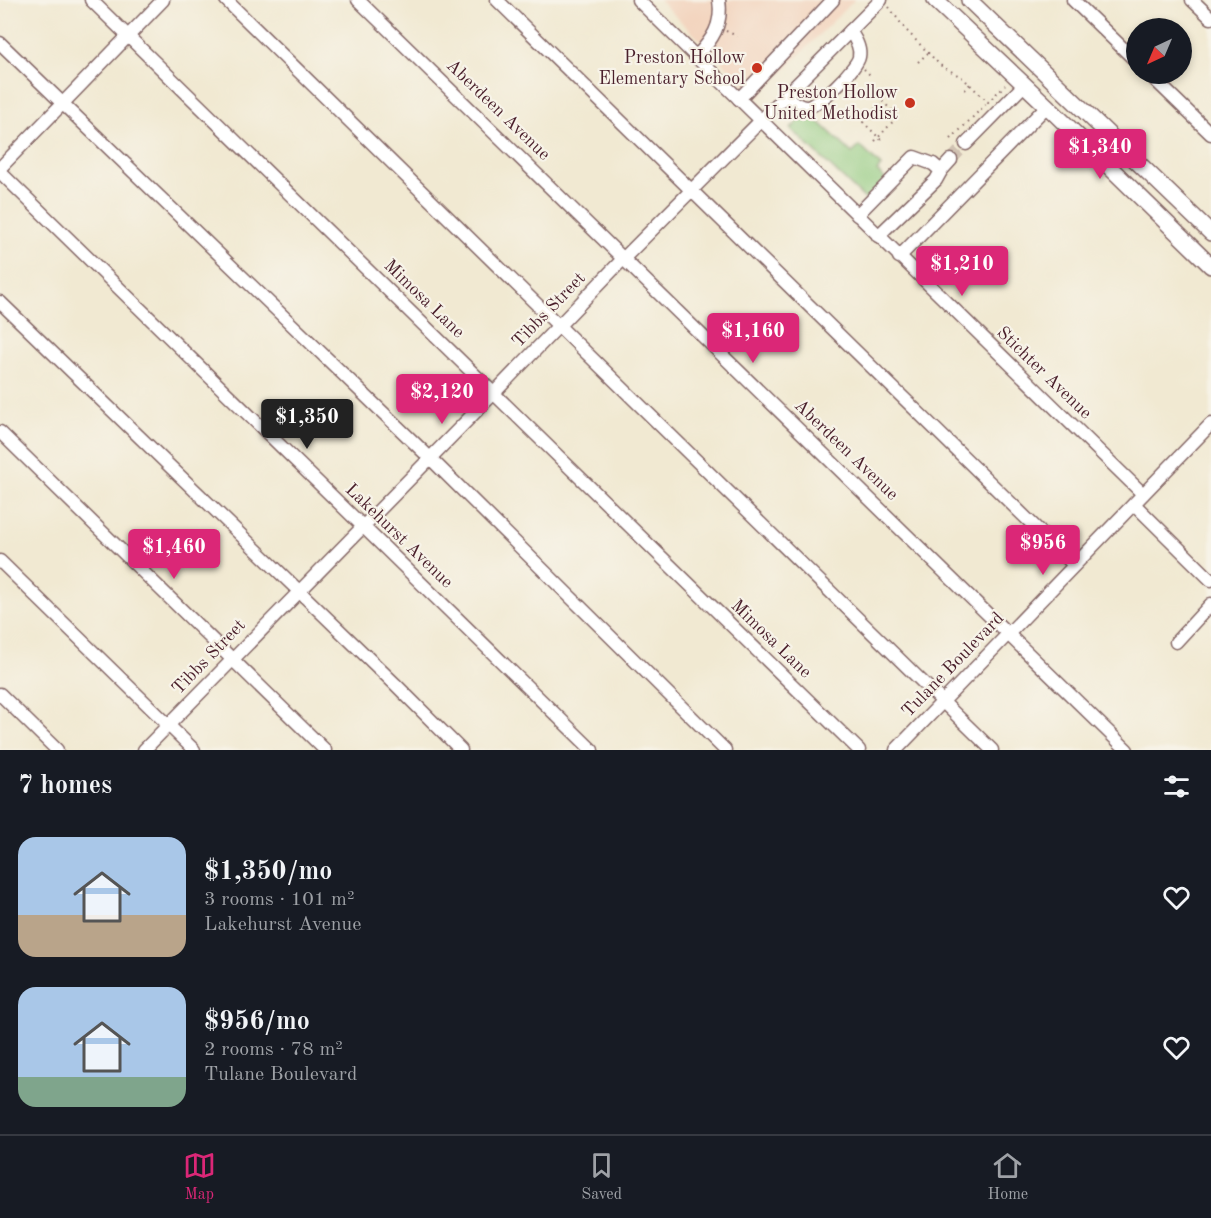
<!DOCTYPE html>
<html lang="en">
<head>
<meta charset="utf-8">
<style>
  body { margin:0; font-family:"Old Standard TT",serif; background:#242831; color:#f1f3f6; height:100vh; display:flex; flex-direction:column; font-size:22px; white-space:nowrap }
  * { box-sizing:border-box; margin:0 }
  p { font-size:20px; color:#9ea1a6 }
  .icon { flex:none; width:33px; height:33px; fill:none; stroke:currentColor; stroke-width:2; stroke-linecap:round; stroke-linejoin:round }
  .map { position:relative; height:750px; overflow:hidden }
  .drawer { display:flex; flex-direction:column; background:#171b24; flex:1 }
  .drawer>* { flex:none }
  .needle { width:39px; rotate:224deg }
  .tools { position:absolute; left:1126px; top:18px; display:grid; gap:12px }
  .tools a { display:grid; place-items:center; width:66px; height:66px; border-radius:50%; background:#171b24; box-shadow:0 3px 9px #0003; font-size:30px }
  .price { position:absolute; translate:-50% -51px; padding:0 14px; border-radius:6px; background:#db2777; color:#fff; font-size:20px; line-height:39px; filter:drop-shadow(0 2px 3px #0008) }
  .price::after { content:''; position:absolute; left:50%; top:36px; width:18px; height:14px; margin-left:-9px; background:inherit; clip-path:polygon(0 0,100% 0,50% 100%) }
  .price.current { background:#222; color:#fff }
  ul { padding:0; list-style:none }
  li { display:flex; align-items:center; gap:18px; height:150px; padding:0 18px }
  li span { display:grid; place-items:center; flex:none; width:168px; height:120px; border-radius:18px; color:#555 }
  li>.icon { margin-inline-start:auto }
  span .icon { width:72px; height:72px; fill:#fffc; stroke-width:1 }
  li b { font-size:26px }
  h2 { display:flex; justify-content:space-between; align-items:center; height:72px; padding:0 18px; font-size:26px }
  .dock { display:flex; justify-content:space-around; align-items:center; height:84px; border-top:2px solid #363941; background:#171b24; font-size:16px; color:#9ea1a6 }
  .dock a { display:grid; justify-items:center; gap:3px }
  .dock .current { color:#db2777 }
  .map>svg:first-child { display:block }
  .built { fill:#f3d4be }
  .green { fill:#8fc97d; stroke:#6c7454; stroke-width:1.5 }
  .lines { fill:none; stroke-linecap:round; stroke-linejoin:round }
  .minor-tunnel { stroke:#d0c1b1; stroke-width:12; stroke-dasharray:12 6; stroke-linecap:butt }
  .minor-casing { stroke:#846665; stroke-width:15 }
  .major-casing { stroke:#846665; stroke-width:18 }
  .path { stroke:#846665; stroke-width:2; stroke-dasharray:1.5 4.5; stroke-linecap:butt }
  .minor { stroke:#fff; stroke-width:12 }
  .major { stroke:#fff; stroke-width:15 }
  .poi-dot { fill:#c8321e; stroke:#f7f3e8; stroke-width:2 }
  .labels { text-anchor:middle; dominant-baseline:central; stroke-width:4.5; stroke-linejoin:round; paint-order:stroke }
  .poi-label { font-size:18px; fill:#4a1f2b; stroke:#f7f3e8; text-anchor:end }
  .street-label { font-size:18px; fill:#4a1f2b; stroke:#f7f3e8 }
</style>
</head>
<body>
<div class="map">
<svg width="1211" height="750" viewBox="0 0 1211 750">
  <rect width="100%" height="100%" fill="#f7f3e8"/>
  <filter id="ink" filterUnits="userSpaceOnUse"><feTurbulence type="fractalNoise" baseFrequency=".0167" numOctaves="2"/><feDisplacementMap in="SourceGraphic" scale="12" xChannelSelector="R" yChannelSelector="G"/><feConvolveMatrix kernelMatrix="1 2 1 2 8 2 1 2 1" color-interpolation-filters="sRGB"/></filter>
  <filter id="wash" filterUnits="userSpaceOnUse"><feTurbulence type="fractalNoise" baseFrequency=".008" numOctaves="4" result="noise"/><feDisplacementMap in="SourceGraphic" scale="24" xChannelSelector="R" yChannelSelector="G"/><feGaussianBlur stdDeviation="1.35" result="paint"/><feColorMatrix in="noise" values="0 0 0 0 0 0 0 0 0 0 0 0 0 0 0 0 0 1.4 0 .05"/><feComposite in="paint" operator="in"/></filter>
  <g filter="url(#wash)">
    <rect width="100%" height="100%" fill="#f1e9d2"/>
    <path class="built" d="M 659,0 L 854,0 L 767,87 L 759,98 Z"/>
    <path class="green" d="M 799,120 L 817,120 L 852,153 L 860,146 L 881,166 L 877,171 L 886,180 L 866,200 L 791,129 Z"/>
  </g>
  <g filter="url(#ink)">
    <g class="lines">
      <path class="minor-tunnel" d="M 951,160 L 966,144"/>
      <defs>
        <g id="minor">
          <path d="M 91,0 L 859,750"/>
          <path d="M 226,0 L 992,750"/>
          <path d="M 358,0 L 1127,750"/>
          <path d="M 497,0 L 1074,565"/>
          <path d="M 638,0 L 1143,494"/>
          <path d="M 1073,0 L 1137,62"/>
          <path d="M 1192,0 L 1211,18"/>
          <path d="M 0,43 L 430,458 L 725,750"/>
          <path d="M 696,57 C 712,40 723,25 719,0"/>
          <path d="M 1149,74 L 1211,134"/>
          <path d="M 785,96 C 791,100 798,107 806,107 C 817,108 857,68 859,57 C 861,48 855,38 850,31"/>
          <path d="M 739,99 L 833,0"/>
          <path d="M 966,144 L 1025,84"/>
          <path d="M 0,168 L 163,0"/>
          <path d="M 941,171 L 951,160"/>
          <path d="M 0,172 L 592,750"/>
          <path d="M 857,215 L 914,157 L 933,164 L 941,171 L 936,180 L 878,236"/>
          <path d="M 899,257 L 1047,106"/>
          <path d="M 0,302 L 395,684 L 461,750"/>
          <path d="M 0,432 L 325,750"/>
          <path d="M 1134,504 L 1211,580"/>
          <path d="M 0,561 L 194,750"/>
          <path d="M 1176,642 L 1211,604"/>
          <path d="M 0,694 L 57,750"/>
          <path d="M 144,750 L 494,393 L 624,258 L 881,0"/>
          <path d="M 896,750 L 1211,424"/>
        </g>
        <g id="major">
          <path d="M 935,0 L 1047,106 L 1211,266"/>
          <path d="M 969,0 L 1211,233"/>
        </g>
      </defs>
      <use href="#minor" class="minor-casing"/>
      <use href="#major" class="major-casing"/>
      <g class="path">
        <path d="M 889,7 L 905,29 L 940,65 L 963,78 L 988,102 L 1005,85"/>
        <path d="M 726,31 L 737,36"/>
        <path d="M 918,62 L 928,53"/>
        <path d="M 864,69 L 872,77"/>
        <path d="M 965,90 L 970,84"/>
        <path d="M 951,139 L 988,102"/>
        <path d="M 875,141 L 898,116 L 882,101 L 863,122 L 882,141"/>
      </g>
      <use href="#minor" class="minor"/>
      <use href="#major" class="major"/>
    </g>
  </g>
  <g class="poi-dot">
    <circle cx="757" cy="68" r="6"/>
    <circle cx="910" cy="103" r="6"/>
  </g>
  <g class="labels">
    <g class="poi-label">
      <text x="745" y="58">Preston Hollow<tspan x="745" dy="21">Elementary School</tspan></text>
      <text x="898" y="93">Preston Hollow<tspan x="898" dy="21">United Methodist</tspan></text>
    </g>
    <g class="street-label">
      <text transform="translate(498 110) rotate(44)">Aberdeen Avenue</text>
      <text transform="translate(424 299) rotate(44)">Mimosa Lane</text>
      <text transform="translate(549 310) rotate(-46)">Tibbs Street</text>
      <text transform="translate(1044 373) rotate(44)">Stichter Avenue</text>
      <text transform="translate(846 450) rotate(44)">Aberdeen Avenue</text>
      <text transform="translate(399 536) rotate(44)">Lakehurst Avenue</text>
      <text transform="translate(771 639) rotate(44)">Mimosa Lane</text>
      <text transform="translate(209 657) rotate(-46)">Tibbs Street</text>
      <text transform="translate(953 665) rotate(-46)">Tulane Boulevard</text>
    </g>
  </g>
</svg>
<div class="tools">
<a><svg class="needle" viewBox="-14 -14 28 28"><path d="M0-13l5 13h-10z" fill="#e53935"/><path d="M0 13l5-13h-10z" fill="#9ea1a6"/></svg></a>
</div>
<b class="price" style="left:1100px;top:180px">$1,340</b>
<b class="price" style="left:962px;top:297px">$1,210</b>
<b class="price" style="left:753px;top:364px">$1,160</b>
<b class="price" style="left:442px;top:425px">$2,120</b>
<b class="price current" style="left:307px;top:450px">$1,350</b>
<b class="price" style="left:1043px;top:576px">$956</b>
<b class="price" style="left:174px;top:580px">$1,460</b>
</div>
<section class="drawer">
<h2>7 homes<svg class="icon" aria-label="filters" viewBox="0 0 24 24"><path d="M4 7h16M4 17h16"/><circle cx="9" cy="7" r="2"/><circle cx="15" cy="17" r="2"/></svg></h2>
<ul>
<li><span style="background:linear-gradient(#a9c7e8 65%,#b9a48a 0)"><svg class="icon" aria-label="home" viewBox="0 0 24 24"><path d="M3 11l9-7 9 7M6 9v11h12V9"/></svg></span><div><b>$1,350/mo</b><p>3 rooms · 101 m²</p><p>Lakehurst Avenue</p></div><svg class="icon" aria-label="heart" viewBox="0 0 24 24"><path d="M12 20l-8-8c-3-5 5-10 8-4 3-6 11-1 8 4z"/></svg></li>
<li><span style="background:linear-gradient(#a9c7e8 75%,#7fa58c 0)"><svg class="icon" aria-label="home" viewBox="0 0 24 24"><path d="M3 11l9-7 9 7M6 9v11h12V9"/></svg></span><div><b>$956/mo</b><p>2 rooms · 78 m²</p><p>Tulane Boulevard</p></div><svg class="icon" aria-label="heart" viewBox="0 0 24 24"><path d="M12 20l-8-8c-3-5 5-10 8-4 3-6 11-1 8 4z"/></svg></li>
</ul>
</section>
<nav class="dock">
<a class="current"><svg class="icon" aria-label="map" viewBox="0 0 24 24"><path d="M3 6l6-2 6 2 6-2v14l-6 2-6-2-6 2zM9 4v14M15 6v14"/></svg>Map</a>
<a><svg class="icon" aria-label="saved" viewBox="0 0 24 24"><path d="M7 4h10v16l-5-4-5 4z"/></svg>Saved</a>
<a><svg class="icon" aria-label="home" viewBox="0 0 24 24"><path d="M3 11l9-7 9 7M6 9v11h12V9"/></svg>Home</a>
</nav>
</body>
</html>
